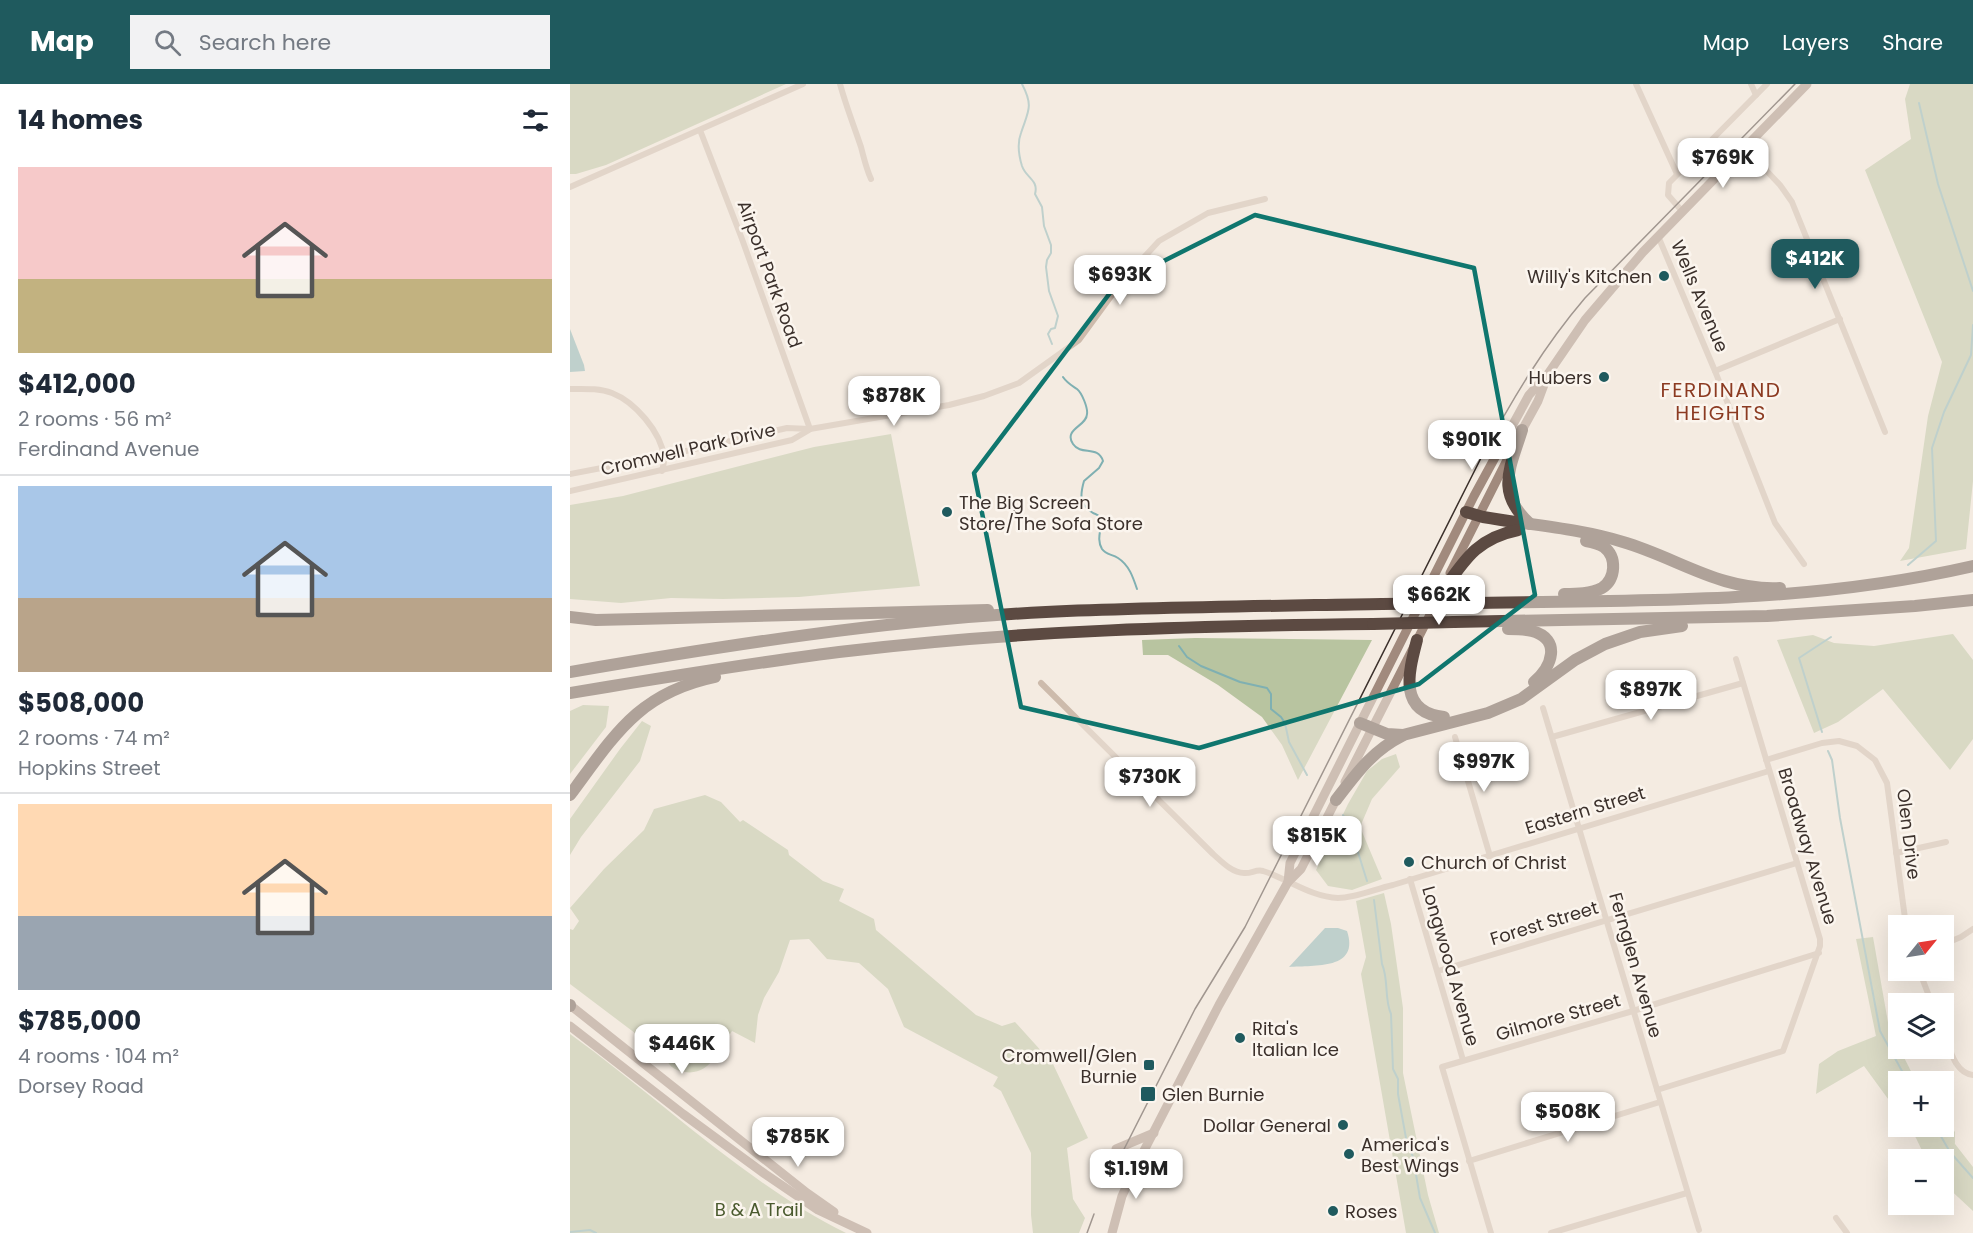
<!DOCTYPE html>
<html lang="en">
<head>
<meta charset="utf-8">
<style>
  body { margin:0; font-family:Poppins,sans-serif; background:#f2f2f3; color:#1f2937; height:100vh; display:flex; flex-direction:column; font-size:22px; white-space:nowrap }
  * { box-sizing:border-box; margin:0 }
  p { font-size:20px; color:#747a83 }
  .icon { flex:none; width:33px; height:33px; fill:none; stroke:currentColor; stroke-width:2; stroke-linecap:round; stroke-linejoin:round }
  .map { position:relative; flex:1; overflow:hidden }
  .side { display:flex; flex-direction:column; background:#fff; width:570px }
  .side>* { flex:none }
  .needle { width:39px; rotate:60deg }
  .fabs { position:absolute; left:1318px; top:831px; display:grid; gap:12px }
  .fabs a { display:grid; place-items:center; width:66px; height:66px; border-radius:0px; background:#fff; box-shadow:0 6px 24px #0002; font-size:30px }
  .price { position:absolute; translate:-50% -51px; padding:0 14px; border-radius:12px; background:#fff; color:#222; font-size:20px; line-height:39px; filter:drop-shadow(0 2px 3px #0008) }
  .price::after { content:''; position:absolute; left:50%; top:36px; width:18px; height:14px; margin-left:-9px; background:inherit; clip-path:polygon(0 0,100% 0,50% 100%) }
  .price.on { background:#1f5a5e; color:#fff }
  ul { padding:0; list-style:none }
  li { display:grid; align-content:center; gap:12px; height:318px; padding:0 18px }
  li+li { border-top:2px solid #e0e1e3 }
  li span { display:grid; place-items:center; height:186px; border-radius:0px; color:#555 }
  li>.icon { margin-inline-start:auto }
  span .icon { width:108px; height:108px; fill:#fffc; stroke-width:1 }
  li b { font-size:26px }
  h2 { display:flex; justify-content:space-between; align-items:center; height:72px; padding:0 18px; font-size:26px }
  header { display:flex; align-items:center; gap:36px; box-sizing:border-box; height:84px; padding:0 30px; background:#1f5a5e; color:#fff }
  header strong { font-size:28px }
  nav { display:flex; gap:33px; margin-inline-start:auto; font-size:21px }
  .search { width:420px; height:54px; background:#f2f2f3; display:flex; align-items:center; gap:15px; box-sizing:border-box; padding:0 21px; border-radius:0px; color:#747a83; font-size:22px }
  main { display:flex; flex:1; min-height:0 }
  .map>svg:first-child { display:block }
  .green { fill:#b8c4a0 }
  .water { fill:#7fb0b2 }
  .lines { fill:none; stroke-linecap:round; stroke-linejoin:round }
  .stream { stroke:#7fb0b2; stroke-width:2 }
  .minor { stroke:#cdbbac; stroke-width:6 }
  .secondary { stroke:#a18a7d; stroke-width:9 }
  .motorway { stroke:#5c4a42; stroke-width:12 }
  .tram { stroke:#3b302b; stroke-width:1.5 }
  .motorway-bridge { stroke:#5c4a42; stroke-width:12 }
  .marked { fill:none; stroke:#0f766e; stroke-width:4.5; stroke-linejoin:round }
  .poi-dot { fill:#1f5a5e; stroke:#fbf5ee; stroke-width:2 }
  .labels { text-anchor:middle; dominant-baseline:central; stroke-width:5; stroke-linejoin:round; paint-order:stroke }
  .street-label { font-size:18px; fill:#3b302b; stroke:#fbf5ee }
  .poi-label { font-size:18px; fill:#3b302b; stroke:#fbf5ee; text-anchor:start }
  .park-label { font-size:18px; fill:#4a5a2e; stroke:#fbf5ee }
  .neighbourhood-label { font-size:20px; letter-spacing:1.5px; fill:#8c3b22; stroke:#fbf5ee }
</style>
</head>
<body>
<header>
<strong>Map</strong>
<div class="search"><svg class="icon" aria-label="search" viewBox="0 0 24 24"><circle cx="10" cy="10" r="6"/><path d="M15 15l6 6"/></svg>Search here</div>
<nav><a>Map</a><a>Layers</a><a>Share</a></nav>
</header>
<main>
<section class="side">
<h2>14 homes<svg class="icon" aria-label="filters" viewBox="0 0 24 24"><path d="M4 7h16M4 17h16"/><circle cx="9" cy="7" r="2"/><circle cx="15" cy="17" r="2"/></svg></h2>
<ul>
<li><span style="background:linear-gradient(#f6c9c9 60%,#c2b280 0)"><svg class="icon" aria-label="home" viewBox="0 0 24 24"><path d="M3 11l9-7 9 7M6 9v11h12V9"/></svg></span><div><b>$412,000</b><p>2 rooms · 56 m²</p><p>Ferdinand Avenue</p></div></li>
<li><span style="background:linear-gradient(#a9c7e8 60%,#b9a48a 0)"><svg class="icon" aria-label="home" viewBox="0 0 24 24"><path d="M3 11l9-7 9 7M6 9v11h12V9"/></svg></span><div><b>$508,000</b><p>2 rooms · 74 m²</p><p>Hopkins Street</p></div></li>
<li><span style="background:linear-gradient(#ffd9b3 60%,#9aa5b1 0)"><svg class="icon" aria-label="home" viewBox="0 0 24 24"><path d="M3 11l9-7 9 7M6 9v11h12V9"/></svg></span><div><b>$785,000</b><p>4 rooms · 104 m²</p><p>Dorsey Road</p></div></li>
</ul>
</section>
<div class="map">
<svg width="1403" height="1149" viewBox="0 0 1403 1149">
  <rect width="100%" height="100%" fill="#f4ebe1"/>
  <g class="green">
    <path d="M 0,0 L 216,0 L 36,81 L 6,90 L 0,90 Z"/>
    <path d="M 1340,0 L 1403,0 L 1403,397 L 1396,465 L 1330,477 L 1339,464 L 1358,332 L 1372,278 L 1295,86 L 1341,55 L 1335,15 Z"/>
    <path d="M 321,350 L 350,502 L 229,513 L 153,515 L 101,514 L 51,519 L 0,515 L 0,421 L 53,412 L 244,363 Z"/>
    <path d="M 1383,550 L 1403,576 L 1403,655 L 1380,686 L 1313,605 L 1268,638 L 1244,649 L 1207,556 L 1243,551 L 1264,559 L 1304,562 Z"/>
    <path d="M 625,554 L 802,556 L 728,696 L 712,661 L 692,633 L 648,601 L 598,571 L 573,571 L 572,556 Z"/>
    <path d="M 13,621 L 39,622 L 36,643 L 0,690 L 0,627 Z"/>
    <path d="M 72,637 L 81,642 L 70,677 L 11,753 L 0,771 L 0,735 L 50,665 Z"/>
    <path d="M 826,670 L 830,683 L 802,715 L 790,743 L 812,795 L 782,806 L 758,802 L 746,786 L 778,720 L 797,687 L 812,675 Z"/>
    <path d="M 135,711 L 151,718 L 170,738 L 173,736 L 218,766 L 219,771 L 253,797 L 274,805 L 269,817 L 304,835 L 306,846 L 406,931 L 432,942 L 445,938 L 483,980 L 518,1054 L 497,1064 L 503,1115 L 515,1134 L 509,1149 L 463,1149 L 461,1131 L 461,1069 L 431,1007 L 423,1002 L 428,993 L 334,943 L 318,905 L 289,879 L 257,875 L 239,855 L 220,856 L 209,888 L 194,914 L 188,931 L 185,959 L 162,947 C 151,964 140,992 115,988 C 104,987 98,981 94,971 L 0,900 L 0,845 L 3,846 L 9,837 L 0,824 L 34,785 L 74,746 L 84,725 Z"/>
    <path d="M 814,809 L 821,840 L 833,924 L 833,989 L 858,1111 L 869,1149 L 836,1149 L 791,890 L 796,873 L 786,817 Z"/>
    <path d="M 1303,853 L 1319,944 L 1346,997 L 1329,998 L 1329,1030 L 1294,982 L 1246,1010 L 1249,980 L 1268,967 L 1306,952 L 1286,855 Z"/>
    <path d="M 0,950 C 90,1015 177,1100 276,1149 L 0,1149 Z"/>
    <path d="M 1374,1033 L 1385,1048 L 1385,1060 L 1403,1083 L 1403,1127 L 1374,1100 L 1374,1076 L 1356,1075 L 1346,1054 L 1338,1043 L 1374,1042 Z"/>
  </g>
  <g class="water">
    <path d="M 0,245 L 14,281 L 15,287 L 0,288 Z"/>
    <path d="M 755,844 L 768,844 L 777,847 C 790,886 745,881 719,883 Z"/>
  </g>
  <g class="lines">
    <g class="stream">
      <path d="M 452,0 C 464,23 458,27 451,49 C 447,59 449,72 452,82 C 456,94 469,96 465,110 L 472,123 L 474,142 L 481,161 L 481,169 L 477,176 L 476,183 L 479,207 L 488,232 L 485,244 L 481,245 L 478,250 L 482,260"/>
      <path d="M 1349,19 L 1368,100 L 1403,207"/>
      <path d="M 493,293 C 497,299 501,301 507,305 C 512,309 518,324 517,330 C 517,342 493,345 503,360 C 511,372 528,361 533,377 L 529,384 L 514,397 C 510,411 509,420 523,429 C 526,430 529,431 530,434 C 534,442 525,453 532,465 C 536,471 542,470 548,474 C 559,481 563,493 567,505"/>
      <path d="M 1338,481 L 1366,457 L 1362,364 L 1374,328 L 1401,271 L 1403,241"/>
      <path d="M 609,562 L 617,573 L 631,582 L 670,598 L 697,604 L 701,610 L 701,625 L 711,633 L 715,639 L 719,658 L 737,691"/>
      <path d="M 1252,648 L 1229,574 L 1261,553"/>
      <path d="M 1258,667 L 1262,676 L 1270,734 L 1310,947 L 1338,998"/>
      <path d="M 773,731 L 785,750 L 787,765 L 797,797"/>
      <path d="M 804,816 L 812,880 C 819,896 814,915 821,930 L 823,985 L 828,995 L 828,1010 L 836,1054 L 843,1073 L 850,1114 L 865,1149"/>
      <path d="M 1365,1042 L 1380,1068 L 1403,1094"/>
      <path d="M 0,1148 L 20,1146 L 26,1149"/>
    </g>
    <g class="minor">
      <path d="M 270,0 C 276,22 284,42 291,63 C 294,74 296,84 301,95"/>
      <path d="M 1066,0 L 1107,90"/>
      <path d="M 1181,0 L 1186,11"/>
      <path d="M 130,46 L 172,155 L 240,345"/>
      <path d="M 1175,64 L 1210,101 L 1222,118 L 1315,348"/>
      <path d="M 0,103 L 233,0"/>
      <path d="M 1112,127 L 1098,111 L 1099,99 L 1197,0"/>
      <path d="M 1088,152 L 1145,287 L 1205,439 L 1234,480"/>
      <path d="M 1145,287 L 1270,235"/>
      <path d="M 0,305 C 14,305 29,304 42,309 C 65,318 91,348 94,373 C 95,377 93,382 92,387"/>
      <path d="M 0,390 L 94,372 L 217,344 L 240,345 L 379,321 L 414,312 L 449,299 L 509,256 L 553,196 L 589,157 L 638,129 L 695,115"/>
      <path d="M 0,407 L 222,356 L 239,346"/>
      <path d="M 471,599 L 643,770 C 651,777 662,789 674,789 C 681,790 686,785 693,787 C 718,795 741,813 768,814 C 786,814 805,805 823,801 L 1199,687"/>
      <path d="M 973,624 L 1129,1146"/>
      <path d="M 885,653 L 920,772"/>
      <path d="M 982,653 L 1173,599"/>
      <path d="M 1196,676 L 1252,659 L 1269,657 L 1287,662 L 1305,676 L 1317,699 L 1336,842"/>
      <path d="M 1326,769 L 1376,758"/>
      <path d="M 840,795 L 893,976"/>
      <path d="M 1374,860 L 1391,853 L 1403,845"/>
      <path d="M 1349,886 L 1362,920"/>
      <path d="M 868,887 L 1227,779"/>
      <path d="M 1374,949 C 1380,964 1384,989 1403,991"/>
      <path d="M 1087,1006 L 1213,967 L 1250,862 L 1250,855 L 1166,575"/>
      <path d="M 899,1077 L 1090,1018"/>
      <path d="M 1266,1134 L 1277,1149"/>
      <path d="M 921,1149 L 872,983 L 1063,927 L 1249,869"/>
      <path d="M 981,1149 L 1117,1109"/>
    </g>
    <g class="secondary">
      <path d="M 950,350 L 968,317 L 978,290"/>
      <path d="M 880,489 L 940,370"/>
      <path d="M 775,698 L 868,515"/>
      <path d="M 718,798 L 720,779 L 736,747 L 904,412 L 959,311 L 978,290 L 1015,236 L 1073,168 L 1237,0"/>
      <path d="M 0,921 L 237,1109 L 264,1128"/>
      <path d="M 0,942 L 113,1030 L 195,1090 L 248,1126 L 297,1149"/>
      <path d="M 546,1065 L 584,1049"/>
      <path d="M 542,1149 L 552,1112 L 563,1088 L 649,921 L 718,798 L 731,785 L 769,710"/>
    </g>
    <g class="motorway">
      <path d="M 952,346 C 940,385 925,408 960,440"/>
      <path d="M 896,428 L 913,433 C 959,441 1008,444 1053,458 C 1108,474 1150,507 1210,504"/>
      <path d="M 994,510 C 1006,510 1021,510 1032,504 C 1046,495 1047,473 1034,463 C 1028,459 1022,458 1016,457"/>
      <path d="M 867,515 C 892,481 903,455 948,446"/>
      <path d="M 893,519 C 1066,516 1233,521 1403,482"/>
      <path d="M 0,533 L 26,536 L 68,535 L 418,526"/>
      <path d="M 884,538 L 1197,532 L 1345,522 L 1403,516"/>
      <path d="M 938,545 C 946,545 955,545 962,547 C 992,555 982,583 964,598"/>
      <path d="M 847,556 C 839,587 827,628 874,633"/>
      <path d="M 0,588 C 158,561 316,536 476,528 C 588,523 700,522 812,520"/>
      <path d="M 0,609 C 92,594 185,578 278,567 C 452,546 627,542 803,540"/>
      <path d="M 790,639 L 817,650 L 833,651 L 918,629 L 951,615 L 1005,576 L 1035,560 L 1070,548 L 1112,542"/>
      <path d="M 0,711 C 44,652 68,609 145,593"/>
      <path d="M 766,716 C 786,690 802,667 832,652"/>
      <path d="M 0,921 L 0,922"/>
    </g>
    <g class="tram">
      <path d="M 544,1085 L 625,925 L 675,843 L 913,370 C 943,314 974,262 1015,214 L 1225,0"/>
      <path d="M 517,1149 L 524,1130"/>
    </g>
    <g class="motorway-bridge">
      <path d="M 812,520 L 893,519"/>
      <path d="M 803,540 L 884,538"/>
    </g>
  </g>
  <path d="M0 0H1403V1149H0ZM 685,131 L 904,184 L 965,511 L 849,600 L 629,664 L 451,623 L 404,389 L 546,201 Z" fill="#f4ebe1" fill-opacity=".55" fill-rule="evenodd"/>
  <path class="marked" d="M 685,131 L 904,184 L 965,511 L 849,600 L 629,664 L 451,623 L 404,389 L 546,201 Z"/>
  <g class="poi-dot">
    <circle cx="1094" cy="192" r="6"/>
    <circle cx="1034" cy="293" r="6"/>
    <circle cx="377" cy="428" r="6"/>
    <circle cx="839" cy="778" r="6"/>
    <circle cx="670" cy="954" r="6"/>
    <rect x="573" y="975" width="12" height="12" rx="3"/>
    <rect x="570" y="1002" width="16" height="16" rx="3"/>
    <circle cx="773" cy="1041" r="6"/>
    <circle cx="779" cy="1070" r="6"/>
    <circle cx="763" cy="1127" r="6"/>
  </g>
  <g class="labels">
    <g class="street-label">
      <text transform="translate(200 190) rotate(70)">Airport Park Road</text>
      <text transform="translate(1130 212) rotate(67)">Wells Avenue</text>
      <text transform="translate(118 365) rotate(-13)">Cromwell Park Drive</text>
      <text transform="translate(1015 726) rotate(-17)">Eastern Street</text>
      <text transform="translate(1339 750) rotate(83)">Olen Drive</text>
      <text transform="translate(1238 762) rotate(73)">Broadway Avenue</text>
      <text transform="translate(974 839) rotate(-17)">Forest Street</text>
      <text transform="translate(1066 881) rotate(74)">Fernglen Avenue</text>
      <text transform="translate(881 882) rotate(74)">Longwood Avenue</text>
      <text transform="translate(988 933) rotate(-16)">Gilmore Street</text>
    </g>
    <g class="poi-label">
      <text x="1082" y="192" text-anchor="end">Willy's Kitchen</text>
      <text x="1022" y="293" text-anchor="end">Hubers</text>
      <text x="389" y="418">The Big Screen<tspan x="389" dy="21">Store/The Sofa Store</tspan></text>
      <text x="851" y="778">Church of Christ</text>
      <text x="682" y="944">Rita's<tspan x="682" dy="21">Italian Ice</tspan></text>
      <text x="567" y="971" text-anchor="end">Cromwell/Glen<tspan x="567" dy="21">Burnie</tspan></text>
      <text x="592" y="1010">Glen Burnie</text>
      <text x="761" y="1041" text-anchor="end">Dollar General</text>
      <text x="791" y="1060">America's<tspan x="791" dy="21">Best Wings</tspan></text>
      <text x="775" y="1127">Roses</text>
    </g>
    <g class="park-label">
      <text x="189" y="1125">B &amp; A Trail</text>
    </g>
    <g class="neighbourhood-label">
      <text x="1151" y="306">FERDINAND<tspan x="1151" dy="23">HEIGHTS</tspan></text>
    </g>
  </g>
</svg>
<div class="fabs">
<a><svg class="needle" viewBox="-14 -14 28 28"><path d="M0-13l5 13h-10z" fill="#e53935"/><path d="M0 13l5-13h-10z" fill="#747a83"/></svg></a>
<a><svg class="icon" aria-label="layers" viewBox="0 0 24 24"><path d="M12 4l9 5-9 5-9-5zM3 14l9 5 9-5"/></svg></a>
<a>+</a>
<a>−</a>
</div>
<b class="price" style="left:1153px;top:105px">$769K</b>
<b class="price on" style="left:1245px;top:206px">$412K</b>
<b class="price" style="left:550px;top:222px">$693K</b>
<b class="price" style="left:324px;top:343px">$878K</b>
<b class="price" style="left:902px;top:387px">$901K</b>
<b class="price" style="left:869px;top:542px">$662K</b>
<b class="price" style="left:1081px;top:637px">$897K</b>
<b class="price" style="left:914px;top:709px">$997K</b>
<b class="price" style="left:580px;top:724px">$730K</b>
<b class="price" style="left:747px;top:783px">$815K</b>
<b class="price" style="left:112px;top:991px">$446K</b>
<b class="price" style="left:998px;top:1059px">$508K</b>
<b class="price" style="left:228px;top:1084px">$785K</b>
<b class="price" style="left:566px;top:1116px">$1.19M</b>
</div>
</main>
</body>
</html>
